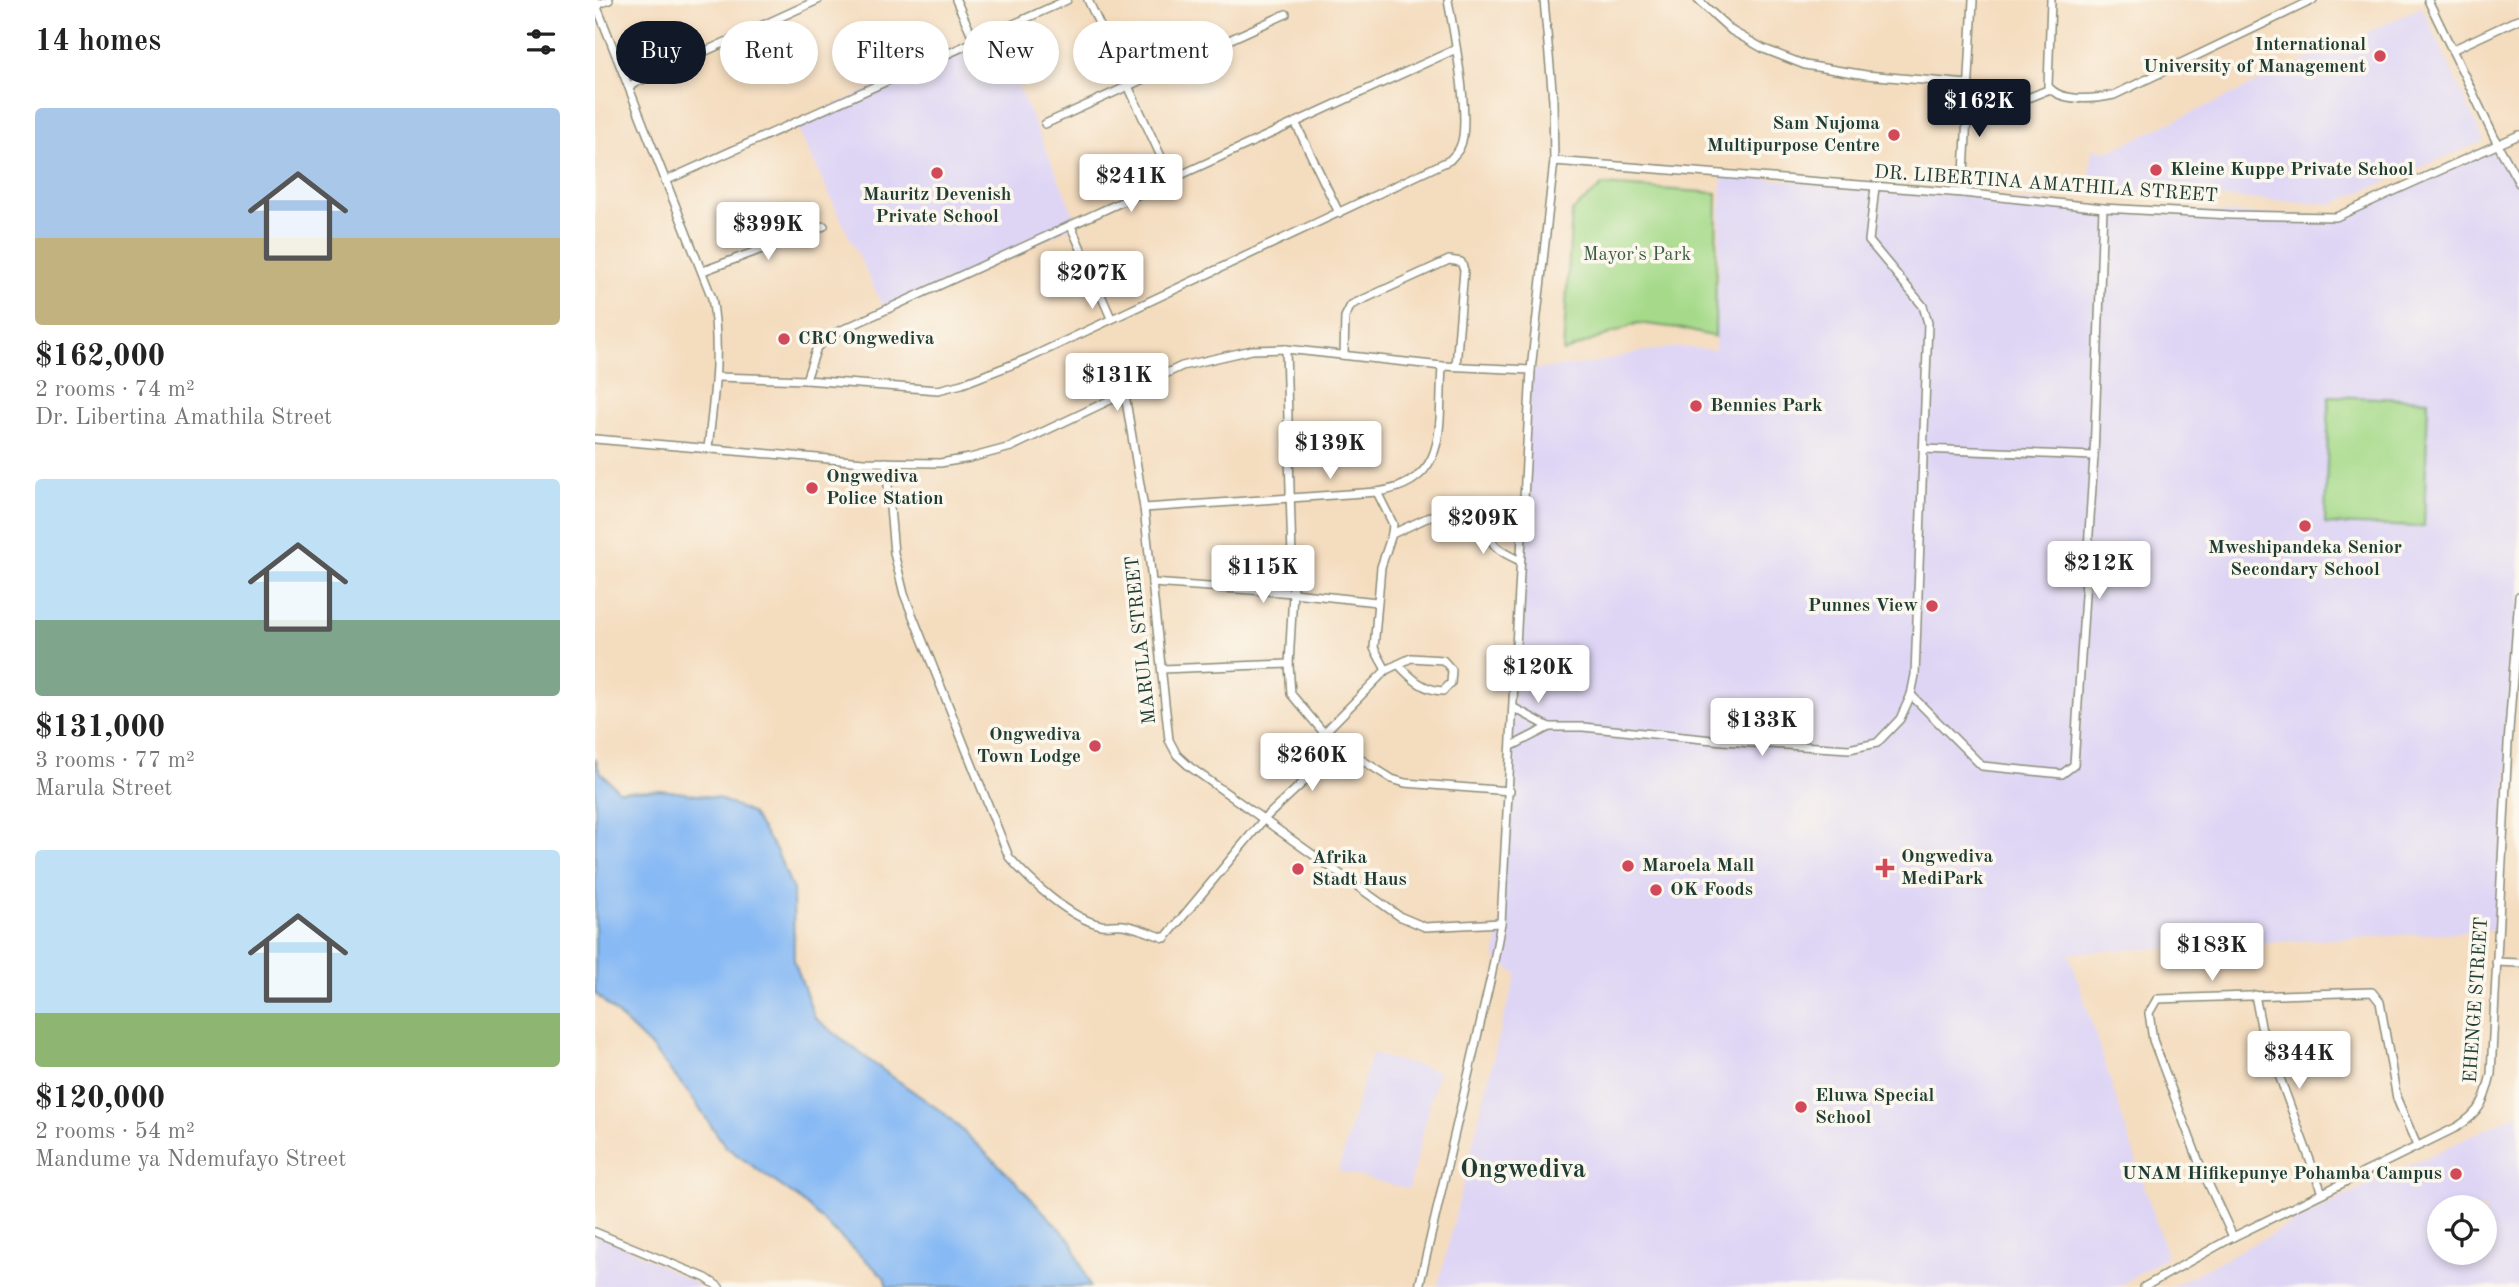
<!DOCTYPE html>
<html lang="en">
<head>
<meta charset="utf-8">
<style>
  body { margin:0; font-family:"Old Standard TT",serif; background:#f6f6f6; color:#222; height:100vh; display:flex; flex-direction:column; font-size:26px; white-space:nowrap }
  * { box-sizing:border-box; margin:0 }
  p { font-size:23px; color:#767676 }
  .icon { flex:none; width:38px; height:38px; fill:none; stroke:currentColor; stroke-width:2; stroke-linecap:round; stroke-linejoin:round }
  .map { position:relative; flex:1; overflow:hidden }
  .sheet { display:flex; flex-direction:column; background:#fff; width:595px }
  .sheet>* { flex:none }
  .top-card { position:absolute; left:21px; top:21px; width:665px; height:63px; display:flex; gap:14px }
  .fabs { position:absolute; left:1832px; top:1195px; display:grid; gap:14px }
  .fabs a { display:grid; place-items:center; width:70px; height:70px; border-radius:50%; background:#fff; box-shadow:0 4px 10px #0003; font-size:35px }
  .price { position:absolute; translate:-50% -60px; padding:0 16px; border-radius:7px; background:#fff; color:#222; font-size:23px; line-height:46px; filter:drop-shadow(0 2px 4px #0008) }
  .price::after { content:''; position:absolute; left:50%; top:42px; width:21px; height:16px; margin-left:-10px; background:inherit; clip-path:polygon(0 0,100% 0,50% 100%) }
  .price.on { background:#111827; color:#fff }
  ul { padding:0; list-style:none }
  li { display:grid; align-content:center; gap:14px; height:371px; padding:0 35px }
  li span { display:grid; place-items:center; height:217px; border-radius:7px; color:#555 }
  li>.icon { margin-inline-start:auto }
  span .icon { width:126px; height:126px; fill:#fffc; stroke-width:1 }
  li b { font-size:30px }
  h2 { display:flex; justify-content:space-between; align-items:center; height:84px; padding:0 35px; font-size:30px }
  .chip { padding:0 24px; border-radius:32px; background:#fff; box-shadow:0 4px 10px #0003; font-size:24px; line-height:63px }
  .chip.on { background:#111827; color:#fff }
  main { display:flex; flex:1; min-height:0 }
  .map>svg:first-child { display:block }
  .built { fill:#ded5f5; fill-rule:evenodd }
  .green { fill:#a6da8a; stroke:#628c5f; stroke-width:2 }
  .water { fill:#87b9f4; stroke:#537b94; stroke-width:2 }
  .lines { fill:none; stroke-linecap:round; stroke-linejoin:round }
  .street-casing { stroke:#8a8c79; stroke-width:10 }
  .street { stroke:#fff; stroke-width:7 }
  .poi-dot { fill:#d1495b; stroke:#fbf7ec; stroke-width:2.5 }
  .labels { text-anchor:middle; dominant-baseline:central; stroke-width:7; stroke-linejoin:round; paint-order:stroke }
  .poi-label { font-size:19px; font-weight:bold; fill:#1f3d34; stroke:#fbf7ec; text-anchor:start }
  .street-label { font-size:19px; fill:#1f3d34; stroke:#fbf7ec }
  .park-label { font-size:19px; fill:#3a5c45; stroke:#fbf7ec }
  .district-label { font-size:26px; font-weight:bold; fill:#1f3d34; stroke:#fbf7ec }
</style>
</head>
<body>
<main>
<section class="sheet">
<h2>14 homes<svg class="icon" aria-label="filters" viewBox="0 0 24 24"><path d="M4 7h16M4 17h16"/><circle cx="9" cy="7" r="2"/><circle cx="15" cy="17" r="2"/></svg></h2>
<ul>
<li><span style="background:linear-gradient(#a9c7e8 60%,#c2b280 0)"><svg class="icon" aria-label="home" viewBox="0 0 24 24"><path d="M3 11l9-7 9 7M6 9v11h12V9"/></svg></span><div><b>$162,000</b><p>2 rooms · 74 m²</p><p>Dr. Libertina Amathila Street</p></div></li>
<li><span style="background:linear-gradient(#bfe0f5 65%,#7fa58c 0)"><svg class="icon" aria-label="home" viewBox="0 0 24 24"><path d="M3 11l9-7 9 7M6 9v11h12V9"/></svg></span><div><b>$131,000</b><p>3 rooms · 77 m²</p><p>Marula Street</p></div></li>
<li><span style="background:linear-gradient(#bfe0f5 75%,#8fb573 0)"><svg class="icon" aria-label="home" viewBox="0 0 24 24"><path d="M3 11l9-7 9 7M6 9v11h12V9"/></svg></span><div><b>$120,000</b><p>2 rooms · 54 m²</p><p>Mandume ya Ndemufayo Street</p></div></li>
</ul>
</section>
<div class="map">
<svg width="1924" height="1287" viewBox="0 0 1924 1287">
  <rect width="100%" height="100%" fill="#fbf7ec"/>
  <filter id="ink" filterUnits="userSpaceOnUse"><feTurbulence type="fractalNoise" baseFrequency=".0143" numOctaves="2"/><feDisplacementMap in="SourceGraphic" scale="14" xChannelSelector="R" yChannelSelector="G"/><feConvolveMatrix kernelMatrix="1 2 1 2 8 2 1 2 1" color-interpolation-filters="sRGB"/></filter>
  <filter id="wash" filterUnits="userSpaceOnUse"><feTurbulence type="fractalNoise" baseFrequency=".00686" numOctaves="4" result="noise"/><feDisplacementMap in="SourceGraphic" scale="28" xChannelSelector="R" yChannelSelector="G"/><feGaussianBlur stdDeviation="1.57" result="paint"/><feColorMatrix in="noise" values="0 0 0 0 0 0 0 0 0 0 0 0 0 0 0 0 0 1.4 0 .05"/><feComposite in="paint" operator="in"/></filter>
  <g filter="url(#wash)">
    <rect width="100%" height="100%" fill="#f4dcbe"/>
    <g class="built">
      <path d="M 1827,7 L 1889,141 L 1737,204 L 1494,190 L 1497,149 L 1514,151 Z"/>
      <path d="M 400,33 L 483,224 L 290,311 L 200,123 Z"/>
      <path d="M 1903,145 L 1924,181 L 1924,596 L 1903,930 L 1474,953 L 1572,1256 L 1523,1287 L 843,1287 L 907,1023 L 922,974 L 900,959 L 906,923 L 936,370 L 999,363 L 1044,352 L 1085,347 L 1120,350 L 1127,175 L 1508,208 L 1741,217 Z"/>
      <path d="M 776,1054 L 843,1071 L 814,1189 L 743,1171 Z"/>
      <path d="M 1924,1113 L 1924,1287 L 1576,1287 L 1730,1206 ZM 1844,1208 L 1890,1208 L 1890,1253 L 1844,1253 Z"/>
      <path d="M 0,1231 L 99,1283 L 105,1287 L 0,1287 Z"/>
    </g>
    <g class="green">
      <path d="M 1008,185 L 1122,193 L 1120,337 L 1083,328 L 1043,323 L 968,352 L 977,211 Z"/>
      <path d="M 1734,396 L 1833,400 L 1829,527 L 1730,524 Z"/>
    </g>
    <path class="water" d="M 0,758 L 5,772 L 24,791 L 68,790 L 123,798 L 156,813 L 182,852 L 198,890 L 199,961 L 220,1018 L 278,1063 L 350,1114 L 416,1177 L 477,1242 L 495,1287 L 292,1287 L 289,1277 L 204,1199 L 131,1147 L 93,1092 L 55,1046 L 0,993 Z"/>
  </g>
  <g filter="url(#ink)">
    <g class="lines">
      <defs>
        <g id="street">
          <path d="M 361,0 L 380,42"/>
          <path d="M 493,0 L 577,180"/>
          <path d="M 1103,0 L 1137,31 L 1169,49 L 1210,65 L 1271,75 L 1373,84"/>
          <path d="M 1456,0 L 1453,86 C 1465,103 1501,99 1519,95 L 1718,0"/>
          <path d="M 1833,0 L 1903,145 L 1924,183"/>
          <path d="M 0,2 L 117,298 C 126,349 119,397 113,448"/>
          <path d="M 1,5 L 14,0"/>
          <path d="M 1857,50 L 1924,19"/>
          <path d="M 34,86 L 223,0"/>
          <path d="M 1371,123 L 1455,89"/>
          <path d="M 450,124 L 691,14"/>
          <path d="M 701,124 L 744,213"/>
          <path d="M 959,161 L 1368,193 L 1508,208 L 1635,215 L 1741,217 L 1924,135"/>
          <path d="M 70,181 L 472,0"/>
          <path d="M 1368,193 L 1378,0"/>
          <path d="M 476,226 L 516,318"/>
          <path d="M 108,271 L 229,226"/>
          <path d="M 691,349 L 698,593 L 694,664 L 696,694 L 729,733 L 746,747 L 797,779 L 810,783 L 915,791"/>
          <path d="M 749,355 L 750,317 L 756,305 L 854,260 L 866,262 L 869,270 L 861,366"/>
          <path d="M 122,377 L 211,380 L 343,390 L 367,384 L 434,358 L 855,160 C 858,156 863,152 865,147 C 877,123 858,29 853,0"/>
          <path d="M 211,380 L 222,347 L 238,334 L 861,49"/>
          <path d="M 530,395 L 549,508 L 574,740 L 582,755 L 595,767 L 804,916 L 830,927 L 906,923"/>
          <path d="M 0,439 L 269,462 L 345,463 L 375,458 L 416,447 L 587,366 L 657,350 L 691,349 L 847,366 L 936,370"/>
          <path d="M 1328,449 L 1499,456"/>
          <path d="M 291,462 L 299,553 L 309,594 L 414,857 C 435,881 474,918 506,925 C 513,926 521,924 528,925 C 542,927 557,934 570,938 L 669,819 L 746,747"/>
          <path d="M 782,492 L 798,524 L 797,534 L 786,567 L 779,648 L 791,670"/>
          <path d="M 549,508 L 782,492 C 856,482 843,424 847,366"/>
          <path d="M 889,519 C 896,547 899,548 925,561"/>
          <path d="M 797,534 L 845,512 L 927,522"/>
          <path d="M 557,583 L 698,593 L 782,602"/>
          <path d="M 567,669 L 694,664"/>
          <path d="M 1316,695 L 1387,766 L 1467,774 L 1479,765 L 1499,456 L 1508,208"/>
          <path d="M 919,708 L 954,727 L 988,727 L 1128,741 L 1254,749 L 1282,743 L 1305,719 L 1316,695 L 1320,675 L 1333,323 L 1328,306 L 1274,241 L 1280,187"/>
          <path d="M 729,733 L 791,670 L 816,658 L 848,660 L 857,670 L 856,683 L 848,691 C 828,690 817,679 803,664"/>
          <path d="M 917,746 L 954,727"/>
          <path d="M 1901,962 L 1924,963"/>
          <path d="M 1660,995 L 1666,1026 L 1727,1193"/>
          <path d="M 0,1232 L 111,1278 L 124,1287"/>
          <path d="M 1638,1237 L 1607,1170 L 1558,1040 L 1554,1013 L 1562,999 L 1777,992 L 1785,1002 L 1802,1099 L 1822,1146"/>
          <path d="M 824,1287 L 896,977 L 906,923 L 936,370 L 959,161 L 958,100 L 949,0"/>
          <path d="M 1549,1287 L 1638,1237 L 1862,1127 C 1886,1112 1890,1100 1896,1074 L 1913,744 L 1924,596"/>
        </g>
      </defs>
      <use href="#street" class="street-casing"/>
      <use href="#street" class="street"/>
    </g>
  </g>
  <g class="poi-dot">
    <circle cx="1785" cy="56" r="7"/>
    <circle cx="1299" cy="135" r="7"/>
    <circle cx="1561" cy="170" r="7"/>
    <circle cx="342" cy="173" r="7"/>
    <circle cx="189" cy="339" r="7"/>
    <circle cx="1101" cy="406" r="7"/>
    <circle cx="217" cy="488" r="7"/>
    <circle cx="1710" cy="526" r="7"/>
    <circle cx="1337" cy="606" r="7"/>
    <circle cx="500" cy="746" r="7"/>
    <circle cx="1033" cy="866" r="7"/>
    <path d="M1286.5 857.5h7v7h7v7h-7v7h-7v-7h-7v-7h7z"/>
    <circle cx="703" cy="869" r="7"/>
    <circle cx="1061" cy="890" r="7"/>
    <circle cx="1206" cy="1107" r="7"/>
    <circle cx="1861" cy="1174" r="7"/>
  </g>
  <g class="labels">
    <g class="poi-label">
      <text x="1771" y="45" text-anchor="end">International<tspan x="1771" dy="22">University of Management</tspan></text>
      <text x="1285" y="124" text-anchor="end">Sam Nujoma<tspan x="1285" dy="22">Multipurpose Centre</tspan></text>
      <text x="1575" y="170">Kleine Kuppe Private School</text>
      <text x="342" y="195" text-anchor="middle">Mauritz Devenish<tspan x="342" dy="22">Private School</tspan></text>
      <text x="203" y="339">CRC Ongwediva</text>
      <text x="1115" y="406">Bennies Park</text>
      <text x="231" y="477">Ongwediva<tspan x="231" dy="22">Police Station</tspan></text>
      <text x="1710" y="548" text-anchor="middle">Mweshipandeka Senior<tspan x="1710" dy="22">Secondary School</tspan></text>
      <text x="1323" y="606" text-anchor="end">Punnes View</text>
      <text x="486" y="735" text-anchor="end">Ongwediva<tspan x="486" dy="22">Town Lodge</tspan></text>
      <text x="1306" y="857">Ongwediva<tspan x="1306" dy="22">MediPark</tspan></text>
      <text x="717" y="858">Afrika<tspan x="717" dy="22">Stadt Haus</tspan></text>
      <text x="1047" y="866">Maroela Mall</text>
      <text x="1075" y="890">OK Foods</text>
      <text x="1220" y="1096">Eluwa Special<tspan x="1220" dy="22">School</tspan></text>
      <text x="1847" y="1174" text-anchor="end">UNAM Hifikepunye Pohamba Campus</text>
    </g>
    <g class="street-label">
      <text transform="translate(1451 185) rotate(4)">DR. LIBERTINA AMATHILA STREET</text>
      <text transform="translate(547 640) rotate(-96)">MARULA STREET</text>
      <text transform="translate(1882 1000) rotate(-86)">EHENGE STREET</text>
    </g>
    <g class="park-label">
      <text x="1042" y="255">Mayor's Park</text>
    </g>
    <g class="district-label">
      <text x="928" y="1170">Ongwediva</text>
    </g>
  </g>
</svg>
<div class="fabs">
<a><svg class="icon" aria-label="locate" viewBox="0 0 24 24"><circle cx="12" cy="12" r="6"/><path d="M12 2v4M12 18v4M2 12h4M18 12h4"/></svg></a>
</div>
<b class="price on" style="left:1384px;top:139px">$162K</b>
<b class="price" style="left:536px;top:214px">$241K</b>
<b class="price" style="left:173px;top:262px">$399K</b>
<b class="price" style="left:497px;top:311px">$207K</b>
<b class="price" style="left:522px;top:413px">$131K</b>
<b class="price" style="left:735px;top:481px">$139K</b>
<b class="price" style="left:888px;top:556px">$209K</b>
<b class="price" style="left:1504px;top:601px">$212K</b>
<b class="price" style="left:668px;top:605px">$115K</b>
<b class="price" style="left:943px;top:705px">$120K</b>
<b class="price" style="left:1167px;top:758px">$133K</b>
<b class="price" style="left:717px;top:793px">$260K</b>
<b class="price" style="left:1617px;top:983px">$183K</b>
<b class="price" style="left:1704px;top:1091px">$344K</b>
<div class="top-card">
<a class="chip on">Buy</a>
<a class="chip">Rent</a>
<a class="chip">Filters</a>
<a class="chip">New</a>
<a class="chip">Apartment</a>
</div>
</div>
</main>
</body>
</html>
